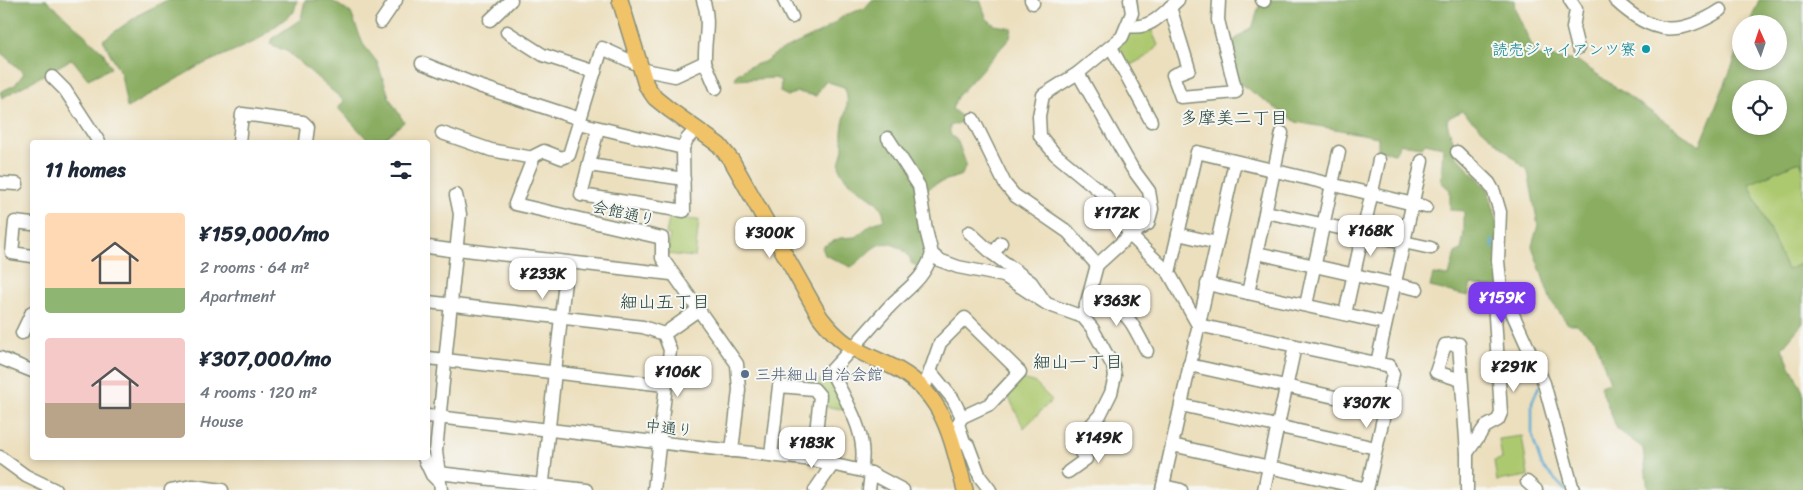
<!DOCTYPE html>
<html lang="en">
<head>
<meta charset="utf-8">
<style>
  body { margin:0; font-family:Sriracha,"Klee One",sans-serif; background:#f6f6f7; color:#1f2937; height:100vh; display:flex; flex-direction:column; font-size:19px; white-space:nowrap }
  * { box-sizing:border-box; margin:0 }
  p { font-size:16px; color:#747a83 }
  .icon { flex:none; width:28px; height:28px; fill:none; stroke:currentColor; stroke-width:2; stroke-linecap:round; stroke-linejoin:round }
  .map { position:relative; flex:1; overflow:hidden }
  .panel { position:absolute; left:30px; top:140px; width:400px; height:320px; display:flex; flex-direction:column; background:#fff; border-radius:5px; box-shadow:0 2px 8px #0003 }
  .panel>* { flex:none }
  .needle { width:32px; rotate:357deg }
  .buttons { position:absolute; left:1732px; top:15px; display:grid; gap:10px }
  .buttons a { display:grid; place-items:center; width:55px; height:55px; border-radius:50%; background:#fff; box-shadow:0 2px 8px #0003; font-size:25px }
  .price { position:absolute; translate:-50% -42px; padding:0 11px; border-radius:10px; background:#fff; color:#222; font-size:16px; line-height:32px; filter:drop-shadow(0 1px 2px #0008) }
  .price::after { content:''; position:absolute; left:50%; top:30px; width:15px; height:11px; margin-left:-8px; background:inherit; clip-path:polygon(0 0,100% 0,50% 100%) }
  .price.current { background:#7c3aed; color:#fff }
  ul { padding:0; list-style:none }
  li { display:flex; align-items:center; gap:15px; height:125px; padding:0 15px }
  li span { display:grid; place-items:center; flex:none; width:140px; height:100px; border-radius:5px; color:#555 }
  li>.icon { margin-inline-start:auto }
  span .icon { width:60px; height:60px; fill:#fffc; stroke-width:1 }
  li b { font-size:21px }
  h2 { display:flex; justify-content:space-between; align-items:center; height:60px; padding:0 15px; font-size:21px }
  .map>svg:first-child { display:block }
  .green { fill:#adc970; stroke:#668352 }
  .forest { fill:#8aad62; stroke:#54754b; fill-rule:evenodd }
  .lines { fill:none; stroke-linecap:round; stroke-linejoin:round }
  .stream { stroke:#59abd4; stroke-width:2.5 }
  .minor-casing { stroke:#868e78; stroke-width:15 }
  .major-casing { stroke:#868e78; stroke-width:18 }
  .minor { stroke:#fff; stroke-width:12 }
  .major { stroke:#f1c369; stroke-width:15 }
  .culture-dot { fill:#0f9aa8; stroke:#f6f6f2; stroke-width:2 }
  .service-dot { fill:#5c6f8a; stroke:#f6f6f2; stroke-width:2 }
  .labels { text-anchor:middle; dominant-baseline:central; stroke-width:4; stroke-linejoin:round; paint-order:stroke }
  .culture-label { font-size:16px; fill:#0d838f; stroke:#f6f6f2; text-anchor:end }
  .street-label { font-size:16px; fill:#1f3d34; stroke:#f6f6f2 }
  .service-label { font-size:16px; fill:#4e5e75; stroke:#f6f6f2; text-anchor:start }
  .neighbourhood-label { font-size:18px; fill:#1f3d34; stroke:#f6f6f2 }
</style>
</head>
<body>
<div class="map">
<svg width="1803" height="490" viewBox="0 0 1803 490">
  <rect width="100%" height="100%" fill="#f6f6f2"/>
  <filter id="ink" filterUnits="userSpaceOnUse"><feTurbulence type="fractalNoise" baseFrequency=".02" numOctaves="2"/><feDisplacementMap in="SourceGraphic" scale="10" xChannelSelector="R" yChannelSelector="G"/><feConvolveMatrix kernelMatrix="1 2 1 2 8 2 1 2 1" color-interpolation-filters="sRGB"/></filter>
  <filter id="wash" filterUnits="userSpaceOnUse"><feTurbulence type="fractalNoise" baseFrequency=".0096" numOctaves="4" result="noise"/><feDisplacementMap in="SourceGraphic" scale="20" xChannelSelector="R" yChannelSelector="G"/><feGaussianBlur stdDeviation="1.12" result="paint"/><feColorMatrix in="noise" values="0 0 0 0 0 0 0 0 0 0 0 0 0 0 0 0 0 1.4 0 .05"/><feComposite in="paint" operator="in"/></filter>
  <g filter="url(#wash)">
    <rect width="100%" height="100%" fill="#ecdfbd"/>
    <g class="green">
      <path d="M 1150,27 L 1158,45 L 1149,55 L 1127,67 L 1116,47 L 1132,32 Z"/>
      <path d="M 1800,161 L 1803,168 L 1803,263 L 1787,270 L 1749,184 Z"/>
      <path d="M 670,214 L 684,216 L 685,219 L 699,220 L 695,257 L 667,254 L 670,235 L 666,234 Z"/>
      <path d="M 1022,379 L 1034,382 L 1052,400 L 1024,428 L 1007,394 Z"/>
      <path d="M 818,380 L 834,381 L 848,410 L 823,406 L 818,387 Z"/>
      <path d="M 1522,436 L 1528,476 L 1497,481 L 1494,461 L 1502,459 L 1499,439 Z"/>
    </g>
    <g class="forest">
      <path d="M 0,0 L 47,0 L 103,52 L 111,68 L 88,79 L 72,59 L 2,98 L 0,92 L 15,85 L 24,73 L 0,52 Z"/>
      <path d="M 167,0 L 297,0 L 294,12 L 256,41 L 199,66 L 127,108 L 121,74 L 103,40 L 140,14 Z"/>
      <path d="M 305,0 L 331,0 L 351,13 L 363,44 L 377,62 L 390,99 L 404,122 L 380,142 L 370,142 L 338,108 L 344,101 L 288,52 L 270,44 L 273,38 L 301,19 Z"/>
      <path d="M 872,0 L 980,0 L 987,19 L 995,25 L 1012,28 L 1010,38 L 957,97 L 952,109 L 962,117 L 962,122 L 950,126 C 949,139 953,134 958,142 L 966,164 L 962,175 L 935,184 L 924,192 L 921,219 L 925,259 L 921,268 L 911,263 C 911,257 905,251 900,248 C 876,234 869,256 851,267 L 825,255 L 822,247 L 840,238 L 855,237 L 872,224 L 884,220 C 886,197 849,191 840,170 C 837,162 843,155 843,147 C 843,142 841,137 842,132 C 843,116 852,102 844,87 L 825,81 L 816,96 L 797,92 L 788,96 L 780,92 L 781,81 L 775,78 L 735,80 L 736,75 L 748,67 L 764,62 L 778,52 L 823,31 L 845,15 L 865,8 Z"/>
      <path d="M 1267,0 L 1514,0 L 1515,9 L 1536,55 L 1578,61 L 1700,146 L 1741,44 L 1741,61 L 1779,61 L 1779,24 L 1749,24 L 1759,0 L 1803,0 L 1803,168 L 1800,161 L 1749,184 L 1787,270 L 1803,263 L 1803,323 L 1782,348 L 1803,392 L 1803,490 L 1648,490 L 1643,448 L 1617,429 L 1600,386 L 1610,382 L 1595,339 L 1576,324 L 1568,324 L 1551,301 L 1532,246 L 1538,225 L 1528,171 L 1462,111 L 1447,119 C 1447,132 1457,141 1455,154 L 1488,189 L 1496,217 L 1499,289 L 1471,284 L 1468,296 L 1430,287 L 1433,274 L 1449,276 L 1455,253 L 1461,250 L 1464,233 L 1464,211 L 1450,210 L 1450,190 L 1441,182 L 1443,147 L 1425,143 L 1422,147 L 1400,144 L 1395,153 L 1378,150 L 1378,137 L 1296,122 L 1239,83 L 1228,45 L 1253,26 L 1259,6 ZM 1741,89 L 1779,89 L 1779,126 L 1741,126 Z"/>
    </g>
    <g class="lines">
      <g class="stream">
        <path d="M 1492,240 L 1493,248"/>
        <path d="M 1503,310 L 1530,367"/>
        <path d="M 1539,386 L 1532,402 L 1532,434 L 1536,448 L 1542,466 L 1565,490"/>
      </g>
    </g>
  </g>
  <g filter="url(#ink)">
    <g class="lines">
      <defs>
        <g id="minor">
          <path d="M 784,0 L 792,17"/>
          <path d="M 1031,0 L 1033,3"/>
          <path d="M 1130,0 L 1132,13 L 1122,37 L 1078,73 L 1043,95 L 1039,116 L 1040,136 L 1055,154 L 1106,196 L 1130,235 L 1169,273 L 1198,325 L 1390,366 L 1393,374 L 1367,490"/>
          <path d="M 1262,0 L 1264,1"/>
          <path d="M 1570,0 L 1576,9 L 1573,28 L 1578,48"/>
          <path d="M 1615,0 C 1652,35 1679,37 1721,10"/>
          <path d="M 1170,7 L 1189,69 L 1173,75 L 1181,97 L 1236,92 L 1218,20 L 1219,0"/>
          <path d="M 490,20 L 511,0"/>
          <path d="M 381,22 L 396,0"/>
          <path d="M 1129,26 C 1151,30 1163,13 1178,0"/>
          <path d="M 507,32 L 543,55 L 595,72"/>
          <path d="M 1111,47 L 1151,121"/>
          <path d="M 705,62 L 716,88"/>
          <path d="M 422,63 L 479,86 L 580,119"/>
          <path d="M 639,65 L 602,48 L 569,155 L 562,158 L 544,151 L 534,156 L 515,204 L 662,238 L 662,258 L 737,364 L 739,390 L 732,451"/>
          <path d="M 640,69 L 675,76 L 705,62 C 704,40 711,21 703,0"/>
          <path d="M 1078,73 L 1132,168 L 1149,191 L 1152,209 L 1148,224 L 1130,235 L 1097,265 L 1083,317"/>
          <path d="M 52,77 L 65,90 L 99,142"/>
          <path d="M 973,119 L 1005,184 L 1014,195 L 1068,232 L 1097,265"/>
          <path d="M 579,123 L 683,148"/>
          <path d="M 598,129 L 581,195 L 684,211 L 683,148 L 687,139 L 697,128"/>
          <path d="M 442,133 L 491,150 L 533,158"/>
          <path d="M 888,138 L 919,186 L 926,230 L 932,254 L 939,260 L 958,267 L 1004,276 L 1047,304 L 1083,317 L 1092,328 L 1113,366 L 1115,376 L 1111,393 L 1100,415 L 1084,433 L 1072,441 L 1086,459 L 1068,472"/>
          <path d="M 239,142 L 242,114 L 303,122 L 308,127 L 306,142"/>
          <path d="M 1457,152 L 1489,183 L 1494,192 L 1500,212 L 1498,261 L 1502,300 L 1511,310 L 1544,383 L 1573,490"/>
          <path d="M 589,165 L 684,179"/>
          <path d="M 0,183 L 17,184"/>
          <path d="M 1266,212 L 1431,248"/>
          <path d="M 32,224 L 15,222 L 12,253 L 32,256"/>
          <path d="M 969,232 L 993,254 L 1031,282 L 1045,302"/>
          <path d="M 1178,234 L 1217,243"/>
          <path d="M 428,247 L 457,251"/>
          <path d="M 457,249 L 671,274"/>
          <path d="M 1257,253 L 1417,289"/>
          <path d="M 993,254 L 1001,243"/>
          <path d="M 1169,273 L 1197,152 L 1426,207"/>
          <path d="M 1207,284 L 1385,323"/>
          <path d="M 1248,293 L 1282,133"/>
          <path d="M 428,302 L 643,327 L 664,334 L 670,350 L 654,490"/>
          <path d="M 1086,304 C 1131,310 1126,314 1147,351"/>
          <path d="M 1306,305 L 1339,152"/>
          <path d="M 1345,314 L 1379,160"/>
          <path d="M 22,333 L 32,312"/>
          <path d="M 664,334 L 698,310"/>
          <path d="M 0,358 L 32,371"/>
          <path d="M 428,358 L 665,385"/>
          <path d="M 1377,363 L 1422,161"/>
          <path d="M 1189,365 L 1385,408"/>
          <path d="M 1461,380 L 1436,372 L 1445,345 L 1459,344 L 1467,453 L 1467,490"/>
          <path d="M 924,389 L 940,343 L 965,318 L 1020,372 L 990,404 L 962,417 L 953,399 L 930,371"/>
          <path d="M 1181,405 L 1376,448"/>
          <path d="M 428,416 L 813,460 L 871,473 L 903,490"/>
          <path d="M 962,417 L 958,424 L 964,442 L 968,445 L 980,477 L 990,490"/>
          <path d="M 1172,445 L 1367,489"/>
          <path d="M 1467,453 L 1485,427 L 1498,420 L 1501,413 L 1494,300 L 1502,300"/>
          <path d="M 771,455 L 779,386 L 814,389 L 820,396 L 813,460"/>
          <path d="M 0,457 L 26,476 L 55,490"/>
          <path d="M 424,458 L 432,475 L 437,480"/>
          <path d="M 861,470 C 869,434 846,402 831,371 C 851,350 870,329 889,307 C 907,288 923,281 932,254"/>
          <path d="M 438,473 L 587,490"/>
          <path d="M 1527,482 L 1536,490"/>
          <path d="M 1163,486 L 1181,490"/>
          <path d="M 171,490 L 193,486 L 222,490"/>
          <path d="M 441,490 L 436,451 L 460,214 L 456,195"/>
          <path d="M 542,490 L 567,263"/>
          <path d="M 815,490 L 833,464"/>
          <path d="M 869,490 L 871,473"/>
          <path d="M 1162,490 L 1235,162"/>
          <path d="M 1264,490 L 1295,346"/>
        </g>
        <path id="major" d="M 620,0 L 646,85 L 655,98 L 670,110 L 719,145 L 732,161 L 820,317 C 843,347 858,351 891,366 C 945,392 951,438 965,490"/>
      </defs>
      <use href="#minor" class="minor-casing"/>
      <use href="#major" class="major-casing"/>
      <use href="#minor" class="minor"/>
      <use href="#major" class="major"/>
    </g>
  </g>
  <circle class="culture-dot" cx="1646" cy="49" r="5"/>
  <circle class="service-dot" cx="745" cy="374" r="5"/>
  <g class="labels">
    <g class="culture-label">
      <text x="1636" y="49">読売ジャイアンツ寮</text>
    </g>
    <g class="street-label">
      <text transform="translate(624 213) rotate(13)">会館通り</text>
      <text transform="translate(669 428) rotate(6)">中通り</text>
    </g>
    <g class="service-label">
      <text x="755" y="374">三井細山自治会館</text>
    </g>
    <g class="neighbourhood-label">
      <text x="1234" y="118">多摩美二丁目</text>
      <text x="665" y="302">細山五丁目</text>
      <text x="1078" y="362">細山一丁目</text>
    </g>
  </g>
</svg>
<div class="buttons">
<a><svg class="needle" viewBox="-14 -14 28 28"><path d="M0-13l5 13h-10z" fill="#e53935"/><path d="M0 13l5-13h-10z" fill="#747a83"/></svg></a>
<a><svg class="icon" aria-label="locate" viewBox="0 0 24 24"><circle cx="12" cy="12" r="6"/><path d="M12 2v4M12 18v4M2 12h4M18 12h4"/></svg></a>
</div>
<b class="price" style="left:1117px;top:239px">¥172K</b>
<b class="price" style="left:1371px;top:257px">¥168K</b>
<b class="price" style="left:770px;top:259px">¥300K</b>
<b class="price" style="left:543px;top:300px">¥233K</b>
<b class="price current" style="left:1502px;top:324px">¥159K</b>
<b class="price" style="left:1117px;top:327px">¥363K</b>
<b class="price" style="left:1514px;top:393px">¥291K</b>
<b class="price" style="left:678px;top:398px">¥106K</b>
<b class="price" style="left:1367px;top:429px">¥307K</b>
<b class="price" style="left:1099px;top:464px">¥149K</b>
<b class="price" style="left:812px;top:469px">¥183K</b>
<section class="panel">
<h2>11 homes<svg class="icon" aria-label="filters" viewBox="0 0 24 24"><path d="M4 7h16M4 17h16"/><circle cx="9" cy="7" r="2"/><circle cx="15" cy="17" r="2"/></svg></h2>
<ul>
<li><span style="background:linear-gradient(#ffd9b3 75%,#8fb573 0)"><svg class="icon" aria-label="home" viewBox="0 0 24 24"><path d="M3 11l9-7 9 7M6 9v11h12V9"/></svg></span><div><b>¥159,000/mo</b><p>2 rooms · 64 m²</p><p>Apartment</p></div></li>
<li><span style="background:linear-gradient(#f6c9c9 65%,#b9a48a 0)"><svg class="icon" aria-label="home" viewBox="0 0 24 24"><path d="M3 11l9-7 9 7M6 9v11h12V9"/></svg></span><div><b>¥307,000/mo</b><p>4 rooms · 120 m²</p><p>House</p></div></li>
</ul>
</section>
</div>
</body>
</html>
